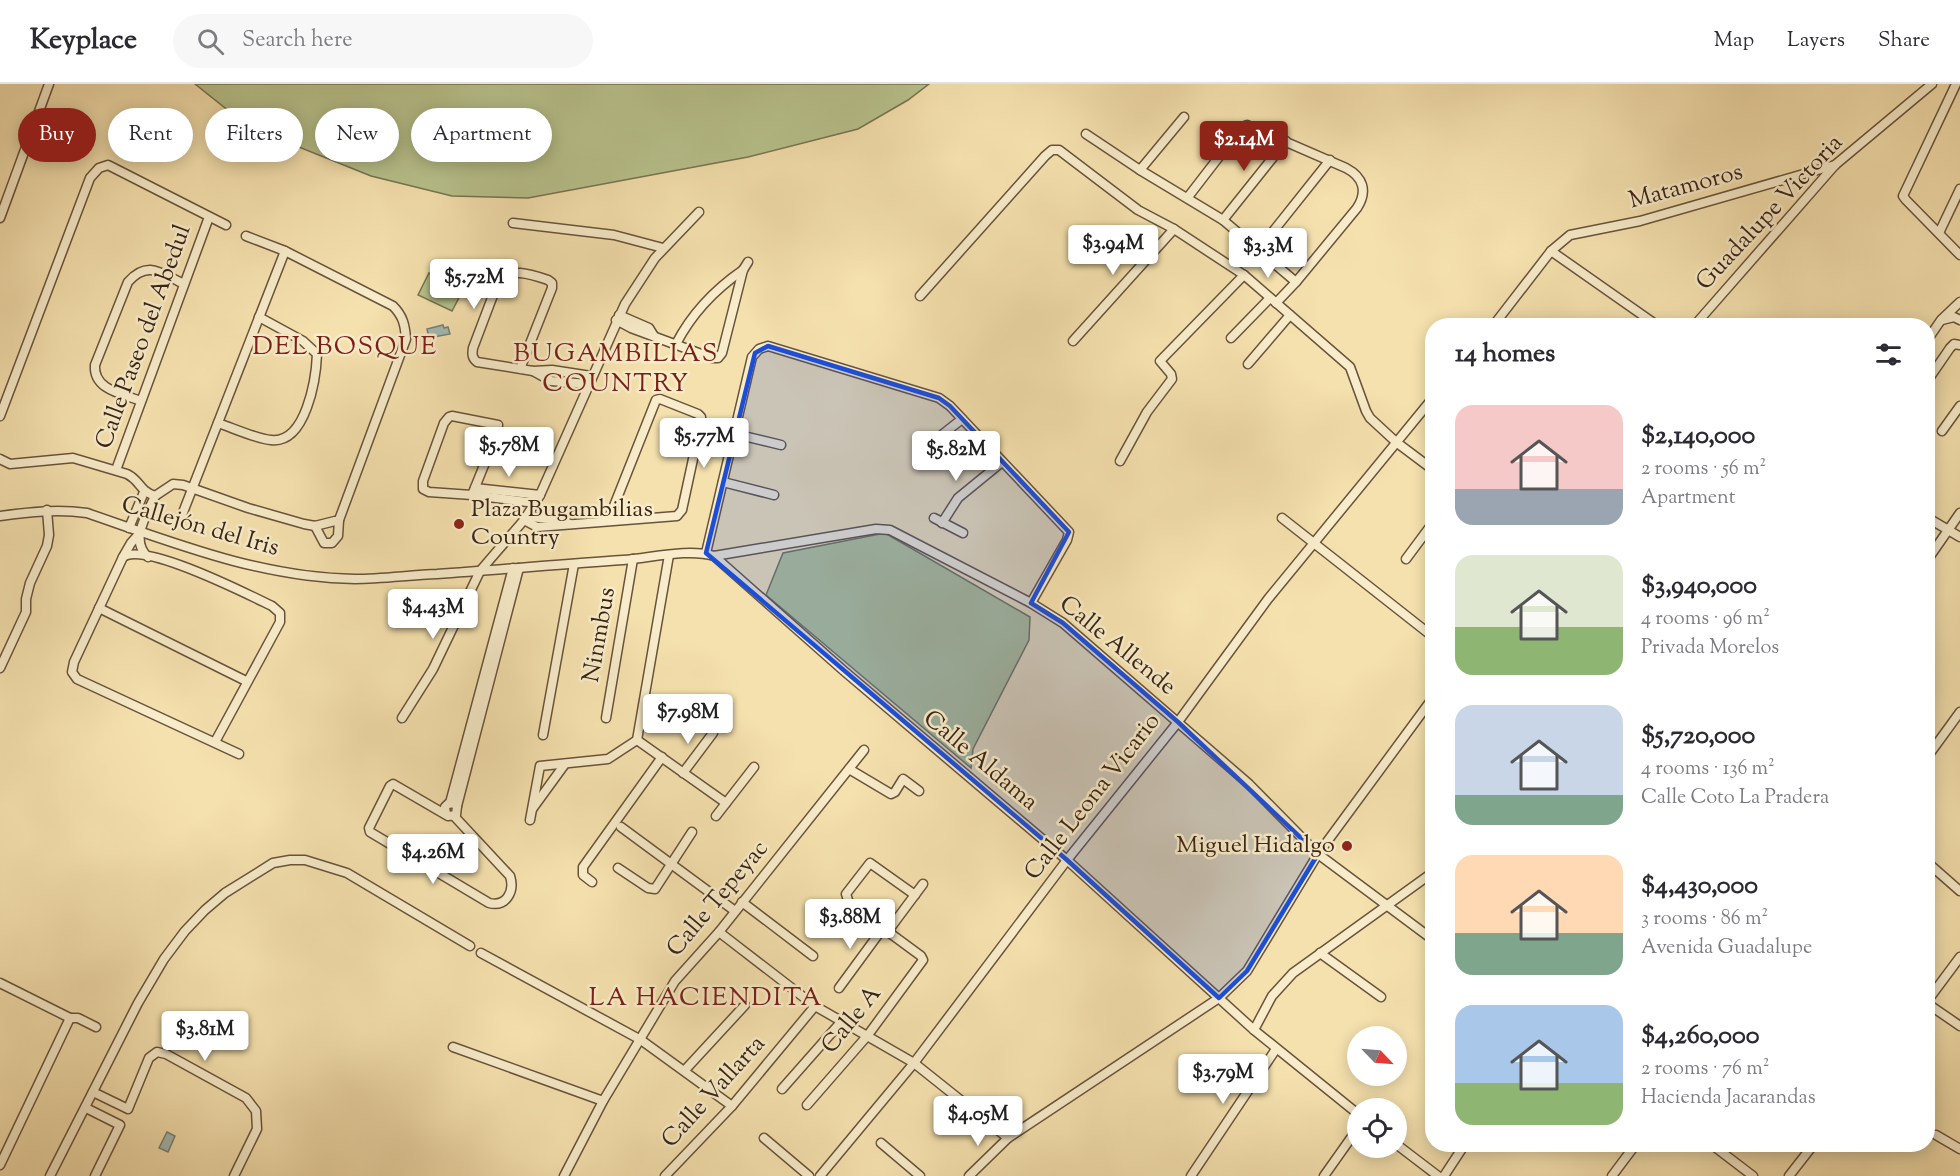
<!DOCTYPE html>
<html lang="en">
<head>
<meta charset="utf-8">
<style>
  body { margin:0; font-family:"Sorts Mill Goudy",serif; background:#f7f7f7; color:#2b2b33; height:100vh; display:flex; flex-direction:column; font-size:22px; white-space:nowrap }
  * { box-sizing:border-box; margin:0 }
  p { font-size:20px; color:#7c7c81 }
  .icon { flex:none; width:33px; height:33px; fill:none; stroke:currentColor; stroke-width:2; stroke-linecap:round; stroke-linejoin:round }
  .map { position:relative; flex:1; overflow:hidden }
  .details { position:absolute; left:1425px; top:234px; width:510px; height:834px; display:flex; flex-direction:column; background:#fff; border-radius:24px; box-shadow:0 3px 15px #0003 }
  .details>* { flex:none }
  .top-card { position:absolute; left:18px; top:24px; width:570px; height:54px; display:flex; gap:12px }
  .needle { width:39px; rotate:115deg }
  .fabs { position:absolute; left:1347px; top:942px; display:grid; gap:12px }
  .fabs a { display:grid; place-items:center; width:60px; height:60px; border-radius:50%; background:#fff; box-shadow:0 3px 15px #0003; font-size:30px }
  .price { position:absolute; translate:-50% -51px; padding:0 14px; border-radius:6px; background:#fff; color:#222; font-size:20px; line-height:39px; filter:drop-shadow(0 2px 3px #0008) }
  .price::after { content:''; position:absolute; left:50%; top:36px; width:18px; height:14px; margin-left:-9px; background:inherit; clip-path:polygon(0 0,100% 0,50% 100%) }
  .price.selected { background:#8f2418; color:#fff }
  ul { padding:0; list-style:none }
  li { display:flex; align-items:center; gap:18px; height:150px; padding:0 30px }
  li span { display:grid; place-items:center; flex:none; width:168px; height:120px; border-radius:18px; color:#555 }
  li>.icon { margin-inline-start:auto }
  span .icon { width:72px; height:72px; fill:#fffc; stroke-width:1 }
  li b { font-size:26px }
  h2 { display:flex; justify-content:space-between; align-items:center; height:72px; padding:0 30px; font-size:26px }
  .tag { padding:0 21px; border-radius:27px; background:#fff; box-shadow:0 3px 15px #0003; font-size:21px; line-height:54px }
  .tag.selected { background:#8f2418; color:#fff }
  header { display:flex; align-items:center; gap:36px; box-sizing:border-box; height:84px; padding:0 30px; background:#fff; border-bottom:2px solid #e1e1e2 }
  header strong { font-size:28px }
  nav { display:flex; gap:33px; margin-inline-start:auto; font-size:21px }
  .search { width:420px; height:54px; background:#f7f7f7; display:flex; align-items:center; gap:15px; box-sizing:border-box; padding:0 21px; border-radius:33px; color:#7c7c81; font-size:22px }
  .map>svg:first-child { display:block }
  .green { fill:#b8c38d; stroke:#787452; stroke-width:1.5 }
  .water { fill:#a1bbb5; stroke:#777f75; stroke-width:1.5 }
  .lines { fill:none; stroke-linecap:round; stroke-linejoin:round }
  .minor-casing { stroke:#68533c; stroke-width:11 }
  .minor { stroke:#f8ecca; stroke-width:8 }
  .marked { fill:#1d4ed8; fill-opacity:0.2; stroke:#1d4ed8; stroke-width:4.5; stroke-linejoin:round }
  .poi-dot { fill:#8f2418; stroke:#f8ecca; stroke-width:2 }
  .labels { text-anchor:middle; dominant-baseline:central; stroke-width:5; stroke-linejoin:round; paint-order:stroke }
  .street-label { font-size:24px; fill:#392416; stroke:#f8ecca }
  .poi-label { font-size:24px; fill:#392416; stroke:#f8ecca; text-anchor:start }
  .neighbourhood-label { font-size:26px; letter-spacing:1.5px; fill:#7a1f14; stroke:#f8ecca }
</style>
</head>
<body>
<header>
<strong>Keyplace</strong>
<div class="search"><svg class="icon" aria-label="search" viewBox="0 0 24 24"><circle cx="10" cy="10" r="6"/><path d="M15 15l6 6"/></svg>Search here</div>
<nav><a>Map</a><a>Layers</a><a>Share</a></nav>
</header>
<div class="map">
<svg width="1960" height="1092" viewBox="0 0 1960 1092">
  <rect width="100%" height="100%" fill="#f5e1ae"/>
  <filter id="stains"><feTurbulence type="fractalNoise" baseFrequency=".00333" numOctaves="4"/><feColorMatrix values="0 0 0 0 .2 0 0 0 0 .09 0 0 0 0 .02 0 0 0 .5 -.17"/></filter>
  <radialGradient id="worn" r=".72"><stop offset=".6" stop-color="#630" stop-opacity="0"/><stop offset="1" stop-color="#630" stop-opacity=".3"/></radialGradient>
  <g class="green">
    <path d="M 195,0 L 929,0 L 908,16 L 858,45 L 748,73 L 528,114 L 452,112 L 371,92 L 249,43 Z"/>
    <path d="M 429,189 L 463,206 L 452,227 L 418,211 Z"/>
    <path d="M 885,449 L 1030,533 L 1029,556 L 973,665 L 971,684 L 766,511 L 783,469 Z"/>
  </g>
  <g class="water">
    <path d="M 443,241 L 444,244 L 448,243 L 450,250 L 429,254 L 427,245 Z"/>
    <path d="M 167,1048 L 175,1052 L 168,1068 L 159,1064 Z"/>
  </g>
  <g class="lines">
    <defs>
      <g id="minor">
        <path d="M 1956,0 L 1903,112 L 1906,116 L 1960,171"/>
        <path d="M 1086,50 L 1140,86 L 1223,136 L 1296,198"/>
        <path d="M 1140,86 L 1184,33"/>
        <path d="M 1188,113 L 1242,43 L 1247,41 L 1346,84 C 1363,93 1368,107 1357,124 L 1296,198 L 1276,219"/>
        <path d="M 0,134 L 49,0"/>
        <path d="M 1223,136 L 1286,57"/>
        <path d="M 513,139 L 614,151 L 663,164"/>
        <path d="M 1939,149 L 1960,105"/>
        <path d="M 1259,165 L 1330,76"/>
        <path d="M 1551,167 L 1658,242"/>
        <path d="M 920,212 L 1045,72 L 1052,66 L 1059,66 L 1138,126 L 1174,145 L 1244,191 L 1350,283 L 1366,327 L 1370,334 L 1396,358 L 1432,385"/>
        <path d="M 619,231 L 649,244 L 654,252"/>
        <path d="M 616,236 L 631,244 L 712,274 L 718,274 L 722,269 L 743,186 L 748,178"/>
        <path d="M 1942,236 L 1954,233 L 1960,236"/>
        <path d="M 1493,242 L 1551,167 L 1570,151 L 1640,137 L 1835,81"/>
        <path d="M 1694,242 L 1835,81 L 1932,0"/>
        <path d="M 1231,254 L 1270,214"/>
        <path d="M 1928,255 L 1941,236 L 1960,218"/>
        <path d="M 1073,257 L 1174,145"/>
        <path d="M 676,260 C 692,229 714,206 743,186"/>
        <path d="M 1248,280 L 1290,231"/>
        <path d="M 520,285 L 552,204 L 552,199 L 548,196 C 533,191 508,182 498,198 L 473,264 C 472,270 472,274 477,278 L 533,287 L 552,286 L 591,292"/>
        <path d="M 533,287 L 551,297 L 588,300"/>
        <path d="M 1928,296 L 1950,264 L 1954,260 L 1960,261"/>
        <path d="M 141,317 C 123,310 93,306 95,281 L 128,198 C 148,175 162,190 184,200"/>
        <path d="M 0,332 L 90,94 L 99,84 L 108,81 L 226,141"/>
        <path d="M 218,339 C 233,344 257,355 271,356 C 306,360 316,295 317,270 L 303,257 L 259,233"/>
        <path d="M 1942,347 L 1960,322"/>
        <path d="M 735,350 L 781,361"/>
        <path d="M 919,369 L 962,335"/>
        <path d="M 0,375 L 10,380 L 73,374 L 127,390 C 141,397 138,406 155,412 L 173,400 L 183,401 L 248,424 L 304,440 L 315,442 L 339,436 L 406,255 C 405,241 403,232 393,222 L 285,167 L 246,152"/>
        <path d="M 1120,377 L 1147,328 L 1172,295 L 1171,290 L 1160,277 L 1244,191"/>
        <path d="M 116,386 L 209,133"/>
        <path d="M 723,398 L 774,411"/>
        <path d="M 475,404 L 540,411"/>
        <path d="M 472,411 L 497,349 L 498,341 L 452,332 L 449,333 L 444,339 L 423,397 L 423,405 L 429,408 L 472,411 L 535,419"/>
        <path d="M 182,431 L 285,167"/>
        <path d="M 0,432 C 30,428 57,425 87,429 C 174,459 262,494 355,495 C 382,495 410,491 437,490 C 499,486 561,480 623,476 C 651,474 688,464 714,472 L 876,445 L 890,446 L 1031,519 L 1063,539 L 1249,700 L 1318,770 L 1432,855"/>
        <path d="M 527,432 C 543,437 554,431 570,440"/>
        <path d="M 934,434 L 963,449"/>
        <path d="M 1282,434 L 1432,552"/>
        <path d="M 1928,434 L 1960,453"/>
        <path d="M 524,436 L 537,443 L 677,432 L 682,426 L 701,338 L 701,333 L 698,330 L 660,315 L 656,316 L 608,437"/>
        <path d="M 942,439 L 958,414 L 1002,378"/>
        <path d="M 315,442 L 324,459 L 332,459 L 338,452 L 339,436"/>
        <path d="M 129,444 L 144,408"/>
        <path d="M 141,448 L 131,459 L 123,473 L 74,578 L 72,588 L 77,595 L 239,670"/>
        <path d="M 706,469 L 752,273 L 759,265 L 768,262 L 939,314 L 950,322 L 1069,448 L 1067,456 L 1031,519"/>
        <path d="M 714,472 L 844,587 L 1067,776 L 1254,946 L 1358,1030"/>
        <path d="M 123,473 C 145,458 247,510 272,522 L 280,529 L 280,538 L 215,658"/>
        <path d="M 148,473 C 129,456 147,431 155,412"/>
        <path d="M 1406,475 L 1432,440"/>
        <path d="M 1928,475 L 1960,429"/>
        <path d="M 99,524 L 246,597"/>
        <path d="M 0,584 L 26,528 L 26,515 L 30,499 L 47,462 L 49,451 L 47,426"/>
        <path d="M 402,634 L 433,585 L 480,487 L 524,436 L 540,411 L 625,220 L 655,174 L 699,128"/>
        <path d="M 606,634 L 633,475"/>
        <path d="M 543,651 L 574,480"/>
        <path d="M 637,656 L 669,471"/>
        <path d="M 637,656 L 726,719"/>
        <path d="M 1928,672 L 1960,628"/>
        <path d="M 849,685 L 891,710 L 895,708 L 903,695 L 919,707"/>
        <path d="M 683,689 L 713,649"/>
        <path d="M 450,719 L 513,484"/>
        <path d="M 457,722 L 519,484"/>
        <path d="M 533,724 L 565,680"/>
        <path d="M 446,730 L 445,723 L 448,720 L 453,719 L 457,722 L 456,731 L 448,732 L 393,700 L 390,702 L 369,744 L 370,748 L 489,819 C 506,823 515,808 510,792 L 454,732"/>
        <path d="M 716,732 L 754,683"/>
        <path d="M 530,736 L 540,682 L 608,675 L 637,656"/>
        <path d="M 621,743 L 735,827"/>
        <path d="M 1928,779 L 1960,807"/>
        <path d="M 618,784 L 648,804 L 655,805 L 692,748"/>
        <path d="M 592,798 L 583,791 L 583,783 L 662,673"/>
        <path d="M 742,818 L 813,872"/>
        <path d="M 888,847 L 923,800"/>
        <path d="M 719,848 L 815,922 L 914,979 L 1008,1054"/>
        <path d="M 481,869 L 641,956 L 732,1022"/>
        <path d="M 1320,869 L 1381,913"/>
        <path d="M 0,899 L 70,934 L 78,934 L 96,943"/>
        <path d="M 839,904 L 883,844"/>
        <path d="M 1928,916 L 1960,873"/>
        <path d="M 1928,920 L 1960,942"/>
        <path d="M 1254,946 L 1272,912 L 1293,889 L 1432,789"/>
        <path d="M 453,963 L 603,1017"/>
        <path d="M 685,986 L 745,921"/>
        <path d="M 782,1005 L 842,937"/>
        <path d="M 93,1008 L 128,1025 L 149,974 L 157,968 L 166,970 L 246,1014 L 256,1027 L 257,1045 L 234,1092"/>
        <path d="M 807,1021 L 868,951 L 923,876 L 921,872 L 849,819 L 846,810 L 870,779 L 915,811"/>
        <path d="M 86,1024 L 120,1041 L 95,1092"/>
        <path d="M 1936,1051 L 1960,1065"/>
        <path d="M 764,1054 L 809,1092"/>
        <path d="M 881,1059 L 920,1092"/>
        <path d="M 1396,1060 L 1438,1092"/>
        <path d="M 1711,1060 L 1753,1092"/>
        <path d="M 0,1081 L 70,934"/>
        <path d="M 50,1092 L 138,919 L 164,875 L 185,847 L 205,826 L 225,809 L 273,779 L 290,776 L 305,776 L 347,789 L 470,862"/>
        <path d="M 564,1092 L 603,1017 L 675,897 L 719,848 L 864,666"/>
        <path d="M 665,1092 L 732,1022 L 815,922"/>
        <path d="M 820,1092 L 914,979 L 1067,776 L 1178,638 L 1268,515 L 1432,315"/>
        <path d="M 969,1092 L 1008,1054 L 1219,914 L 1247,887 L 1318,770 L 1432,615"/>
        <path d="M 1191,1092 L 1276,965"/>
        <path d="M 1324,1092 L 1358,1044"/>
        <path d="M 1444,1092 L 1465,1060"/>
        <path d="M 1612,1092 L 1636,1060"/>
        <path d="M 1789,1092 L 1814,1060"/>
      </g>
    </defs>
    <use href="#minor" class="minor-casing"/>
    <use href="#minor" class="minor"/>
  </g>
  <path class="marked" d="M 768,262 L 939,314 L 950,322 L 1069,448 L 1031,519 L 1063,539 L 1178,638 L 1318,770 L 1247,887 L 1219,914 L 1067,776 L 706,469 L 755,269 Z"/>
  <g class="poi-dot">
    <circle cx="459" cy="440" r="6"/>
    <circle cx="1347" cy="762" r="6"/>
  </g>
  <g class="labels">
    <g class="street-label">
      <text transform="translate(1686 103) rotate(-15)">Matamoros</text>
      <text transform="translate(1770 129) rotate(-47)">Guadalupe Victoria</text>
      <text transform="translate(144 253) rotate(-70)">Calle Paseo del Abedul</text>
      <text transform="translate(200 443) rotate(16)">Callejón del Iris</text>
      <text transform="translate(600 551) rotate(-80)">Ninmbus</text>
      <text transform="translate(1117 562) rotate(39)">Calle Allende</text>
      <text transform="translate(980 677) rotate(40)">Calle Aldama</text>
      <text transform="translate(1093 713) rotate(-52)">Calle Leona Vicario</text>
      <text transform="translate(718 815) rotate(-50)">Calle Tepeyac</text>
      <text transform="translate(852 936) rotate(-51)">Calle A</text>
      <text transform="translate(714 1008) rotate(-48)">Calle Vallarta</text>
    </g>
    <g class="poi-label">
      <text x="471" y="426">Plaza Bugambilias<tspan x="471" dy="28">Country</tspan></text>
      <text x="1335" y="762" text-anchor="end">Miguel Hidalgo</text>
    </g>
    <g class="neighbourhood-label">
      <text x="345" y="263">DEL BOSQUE</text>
      <text x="616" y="270">BUGAMBILIAS<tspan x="616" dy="30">COUNTRY</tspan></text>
      <text x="706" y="914">LA HACIENDITA</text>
    </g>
  </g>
  <rect width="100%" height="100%" filter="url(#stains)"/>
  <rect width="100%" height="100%" fill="url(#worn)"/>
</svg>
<div class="fabs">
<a><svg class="needle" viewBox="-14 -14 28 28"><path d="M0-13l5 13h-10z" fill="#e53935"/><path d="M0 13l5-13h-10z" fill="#7c7c81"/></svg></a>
<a><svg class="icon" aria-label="locate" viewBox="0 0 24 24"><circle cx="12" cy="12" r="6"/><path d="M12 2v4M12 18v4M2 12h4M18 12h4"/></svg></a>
</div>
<b class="price selected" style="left:1244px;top:88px">$2.14M</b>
<b class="price" style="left:1113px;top:192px">$3.94M</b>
<b class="price" style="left:1268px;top:195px">$3.3M</b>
<b class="price" style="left:474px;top:226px">$5.72M</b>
<b class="price" style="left:704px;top:385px">$5.77M</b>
<b class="price" style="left:509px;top:394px">$5.78M</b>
<b class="price" style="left:956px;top:398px">$5.82M</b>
<b class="price" style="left:433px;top:556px">$4.43M</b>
<b class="price" style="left:688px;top:661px">$7.98M</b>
<b class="price" style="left:433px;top:801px">$4.26M</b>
<b class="price" style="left:850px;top:866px">$3.88M</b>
<b class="price" style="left:205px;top:978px">$3.81M</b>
<b class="price" style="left:1223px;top:1021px">$3.79M</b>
<b class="price" style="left:978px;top:1063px">$4.05M</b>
<div class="top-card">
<a class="tag selected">Buy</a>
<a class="tag">Rent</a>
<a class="tag">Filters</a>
<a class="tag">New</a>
<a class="tag">Apartment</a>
</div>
<section class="details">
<h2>14 homes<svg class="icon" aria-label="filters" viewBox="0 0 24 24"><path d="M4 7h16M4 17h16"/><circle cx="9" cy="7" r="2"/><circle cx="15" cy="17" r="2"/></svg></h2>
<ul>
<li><span style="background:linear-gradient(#f6c9c9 70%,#9aa5b1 0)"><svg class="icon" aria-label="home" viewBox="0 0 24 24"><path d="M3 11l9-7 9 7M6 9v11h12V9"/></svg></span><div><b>$2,140,000</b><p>2 rooms · 56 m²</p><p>Apartment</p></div></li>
<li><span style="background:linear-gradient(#dfe7d0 60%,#8fb573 0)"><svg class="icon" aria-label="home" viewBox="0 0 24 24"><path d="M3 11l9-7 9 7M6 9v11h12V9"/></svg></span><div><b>$3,940,000</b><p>4 rooms · 96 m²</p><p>Privada Morelos</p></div></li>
<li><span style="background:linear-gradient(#c9d6e8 75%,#7fa58c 0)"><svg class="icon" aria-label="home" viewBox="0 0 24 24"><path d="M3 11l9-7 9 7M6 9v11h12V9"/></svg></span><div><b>$5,720,000</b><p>4 rooms · 136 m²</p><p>Calle Coto La Pradera</p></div></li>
<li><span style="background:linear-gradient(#ffd9b3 65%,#7fa58c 0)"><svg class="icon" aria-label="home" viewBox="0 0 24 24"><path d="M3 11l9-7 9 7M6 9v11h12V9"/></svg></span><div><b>$4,430,000</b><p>3 rooms · 86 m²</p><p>Avenida Guadalupe</p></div></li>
<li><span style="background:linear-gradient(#a9c7e8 65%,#8fb573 0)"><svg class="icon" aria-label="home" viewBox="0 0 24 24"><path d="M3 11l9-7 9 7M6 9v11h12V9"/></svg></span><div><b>$4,260,000</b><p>2 rooms · 76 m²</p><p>Hacienda Jacarandas</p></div></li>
</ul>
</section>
</div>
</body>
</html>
